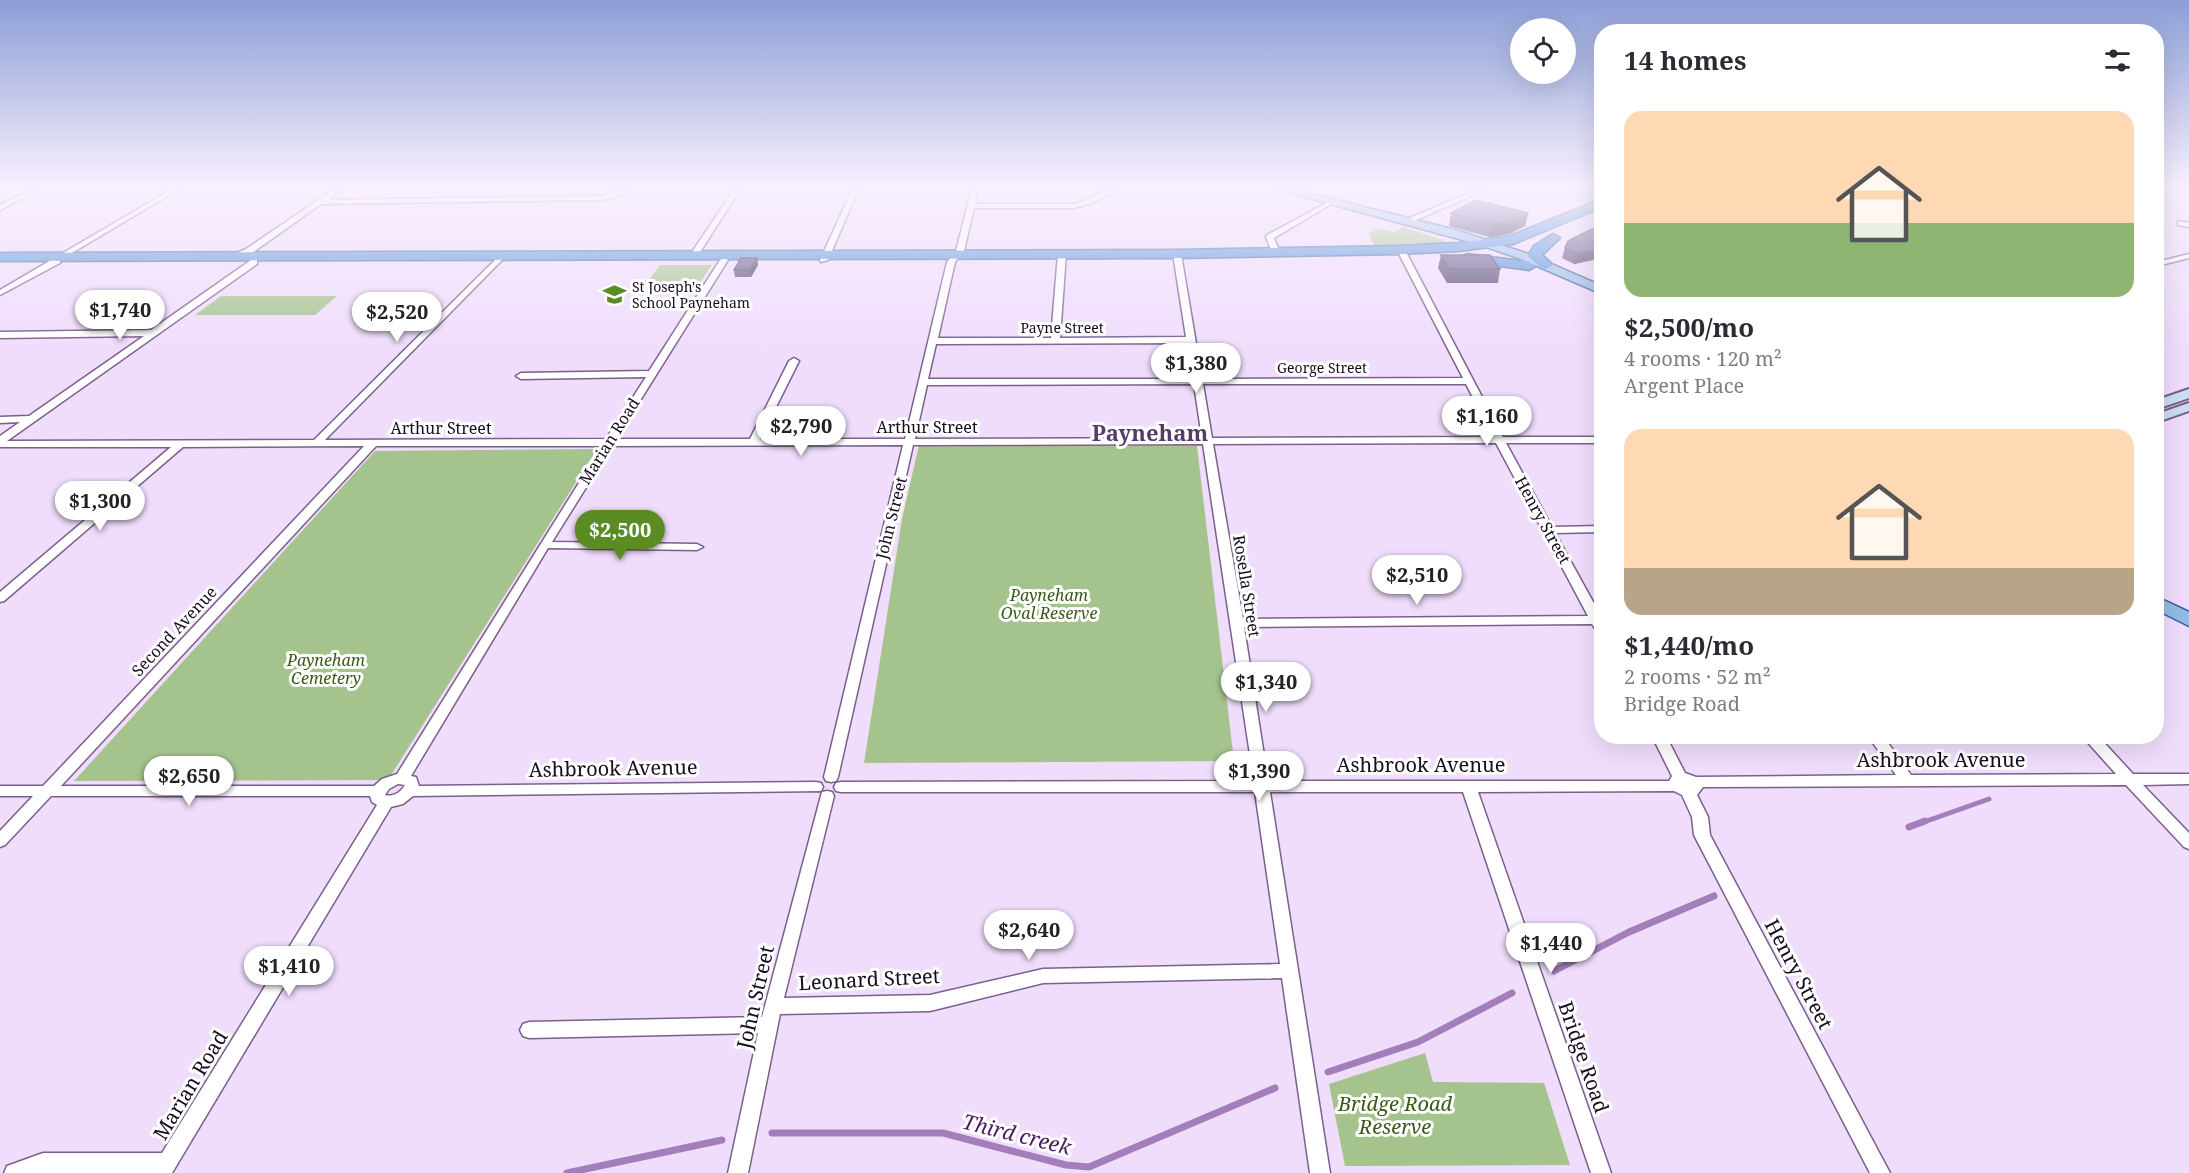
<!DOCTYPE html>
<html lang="en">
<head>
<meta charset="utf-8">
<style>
  body { margin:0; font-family:"Noto Serif",serif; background:#f7f7f7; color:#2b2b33; height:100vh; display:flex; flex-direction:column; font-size:22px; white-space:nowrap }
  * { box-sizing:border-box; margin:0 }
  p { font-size:20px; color:#7c7c81 }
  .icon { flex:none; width:33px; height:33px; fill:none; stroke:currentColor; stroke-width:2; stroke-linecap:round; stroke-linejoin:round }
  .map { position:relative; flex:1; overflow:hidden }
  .panel { position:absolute; left:1594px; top:24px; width:570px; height:720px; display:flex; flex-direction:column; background:#fff; border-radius:24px; box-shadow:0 6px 24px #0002 }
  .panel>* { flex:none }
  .fabs { position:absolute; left:1510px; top:18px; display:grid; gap:12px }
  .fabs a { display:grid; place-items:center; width:66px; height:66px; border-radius:50%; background:#fff; box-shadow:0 6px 24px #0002; font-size:30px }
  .price { position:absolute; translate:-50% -51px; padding:0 14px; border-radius:21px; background:#fff; color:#222; font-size:20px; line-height:39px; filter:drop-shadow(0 2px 3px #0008) }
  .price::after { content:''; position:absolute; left:50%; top:36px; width:18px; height:14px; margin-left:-9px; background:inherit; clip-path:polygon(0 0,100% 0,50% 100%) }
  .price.current { background:#5a8c23; color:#fff }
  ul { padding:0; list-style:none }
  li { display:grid; align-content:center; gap:12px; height:318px; padding:0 30px }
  li span { display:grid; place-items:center; height:186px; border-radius:18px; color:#555 }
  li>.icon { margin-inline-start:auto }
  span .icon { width:108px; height:108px; fill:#fffc; stroke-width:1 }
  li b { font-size:26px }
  h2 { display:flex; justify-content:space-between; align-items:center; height:72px; padding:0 30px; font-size:26px }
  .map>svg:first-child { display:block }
  .green { fill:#a4c38d }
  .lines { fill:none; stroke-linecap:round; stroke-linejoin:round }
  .stream-far1 { stroke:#a37eba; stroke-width:5 }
  .stream { stroke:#a37eba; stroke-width:7 }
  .street-casing { stroke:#7b5f8d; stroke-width:3 }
  .secondary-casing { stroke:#7b5f8d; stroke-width:4 }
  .primary-casing { stroke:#396096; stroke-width:3 }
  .highway-casing { stroke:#396096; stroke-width:3 }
  .street { fill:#fff; fill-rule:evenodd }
  .secondary { fill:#c9ddf3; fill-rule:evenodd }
  .primary { fill:#93bbe6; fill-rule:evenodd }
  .highway { fill:#4b8ed6; fill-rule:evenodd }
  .wall { fill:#4d456e }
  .shaded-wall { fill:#3e385a }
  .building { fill:#595080; stroke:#3e385a; stroke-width:1.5 }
  .labels { text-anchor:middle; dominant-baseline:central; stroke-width:6; stroke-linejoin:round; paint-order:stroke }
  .far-poi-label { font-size:14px; fill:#170c1e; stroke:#fff; text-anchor:start }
  .far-street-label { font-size:14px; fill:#170c1e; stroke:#fff }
  .street-label { font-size:16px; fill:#170c1e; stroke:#fff }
  .park-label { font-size:16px; font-style:italic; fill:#385916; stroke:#fff }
  .near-street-label { font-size:20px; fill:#170c1e; stroke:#fff }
  .near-park-label { font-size:20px; font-style:italic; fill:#385916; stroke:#fff }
  .near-water-label { font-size:21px; font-style:italic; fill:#4b1a63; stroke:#fff }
  .district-label { font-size:22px; font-weight:bold; fill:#563b66; stroke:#fff }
</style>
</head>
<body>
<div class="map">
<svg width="2189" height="1173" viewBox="0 0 2189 1173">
  <rect width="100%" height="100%" fill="#f0ddfc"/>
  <g class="green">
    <path d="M 1403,227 L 1443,240 L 1446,244 L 1375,248 L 1369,234 L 1377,228 L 1394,232 Z"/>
    <path d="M 660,265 L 712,265 L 699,284 L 639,284 L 643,280 L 649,280 Z"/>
    <path d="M 221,296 L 337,296 L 315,315 L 195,315 Z"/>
    <path d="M 919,445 L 1197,446 L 1234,761 L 864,763 L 902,519 Z"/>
    <path d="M 597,449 L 388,780 L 74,781 L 375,451 Z"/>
    <path d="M 1425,1053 L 1433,1082 L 1544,1083 L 1570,1165 L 1345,1166 L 1329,1084 Z"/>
  </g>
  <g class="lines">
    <path class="stream-far1" d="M 1921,823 L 1989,799"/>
    <g class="stream">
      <path d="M 1909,827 L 1925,821"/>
      <path d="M 1554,971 L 1629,932 L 1714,896"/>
      <path d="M 1328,1072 L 1418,1042 L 1512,993"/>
      <path d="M 772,1133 L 943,1133 L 1066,1165 L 1089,1167 L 1275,1088"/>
      <path d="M 567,1173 L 722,1140"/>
    </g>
    <defs>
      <g id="street">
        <path d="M 35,188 L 43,188 L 0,210 L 0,205 Z"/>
        <path d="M 174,188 L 181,188 L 60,260 L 60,263 L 0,295 L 0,290 Z"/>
        <path d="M 336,188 L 343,188 L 328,200 L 602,196 C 613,194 623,187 634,188 L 616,197 L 602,200 L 321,204 L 252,253 L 233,258 L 229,256 L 246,249 Z"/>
        <path d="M 735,188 L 741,188 L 697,257 L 691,257 L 690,255 Z"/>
        <path d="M 853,188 L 859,188 L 828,260 L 821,262 L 820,260 Z"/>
        <path d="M 972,188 L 978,188 L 975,204 L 1074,204 C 1091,200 1108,187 1124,188 L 1089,204 L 1074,208 L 974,208 L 964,251 L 955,262 L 938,338 L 1051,338 L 1058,254 L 1062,252 L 1066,254 L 1060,338 L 1186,337 L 1173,254 L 1177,252 L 1181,254 L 1202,379 L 1463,378 L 1397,250 L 1401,248 L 1405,250 L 1503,437 L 1602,437 L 1602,443 L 1506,443 L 1552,527 L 1602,526 L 1602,532 L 1555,533 L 1602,618 L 1602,634 L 1598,633 L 1592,624 L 1244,627 L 1268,781 L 1669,781 L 1672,776 L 1652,736 L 1666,736 L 1685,773 L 1696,777 L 1896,775 L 1868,736 L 1883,736 L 1911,775 L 2116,774 L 2082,736 L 2098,736 L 2133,774 L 2189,774 L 2189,784 L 2143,785 L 2189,833 L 2189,849 L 2184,847 L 2126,785 L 1703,787 L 1697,795 L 1708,817 L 1710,835 L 1890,1173 L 1870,1173 L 1694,835 L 1692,817 L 1682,795 L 1674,791 L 1478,792 L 1611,1173 L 1591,1173 L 1463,792 L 1270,792 L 1330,1173 L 1310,1173 L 1282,978 L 1043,983 L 930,1011 L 780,1014 L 748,1173 L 728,1173 L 758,1033 L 529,1038 L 523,1036 L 520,1030 L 523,1024 L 529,1022 L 762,1017 L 822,792 L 827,791 L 832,792 L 834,796 L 784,998 L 930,995 L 1043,969 L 1280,964 L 1255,792 L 841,792 L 836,791 L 834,787 L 836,783 L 841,782 L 1254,781 L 1203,444 L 913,445 L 838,777 L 836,781 L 831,782 L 826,781 L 824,777 L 903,445 L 612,446 L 552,542 L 697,544 L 703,547 L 697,550 L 548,548 L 411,776 L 416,777 L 419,786 L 816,782 L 821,783 L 823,787 L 821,791 L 413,796 L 403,804 L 391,807 L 172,1173 L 4,1173 L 7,1166 L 43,1153 L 162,1153 L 377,805 L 372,802 L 370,796 L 51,796 L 5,845 L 0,847 L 0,831 L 33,796 L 0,796 L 0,786 L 43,786 L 364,446 L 183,447 L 4,601 L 0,602 L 0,592 L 171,447 L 0,447 L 0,436 L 20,422 L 0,423 L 0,417 L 29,416 L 144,336 L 0,338 L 0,332 L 151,330 L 251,260 L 257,260 L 257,264 L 7,441 L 314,440 L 502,253 L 505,253 L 505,257 L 325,440 L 606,439 L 646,377 L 521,379 L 516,376 L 521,373 L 649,371 L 720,260 L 724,258 L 728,260 L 616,439 L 750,439 L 789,361 L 794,358 L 799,361 L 760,439 L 905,439 L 947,262 L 956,251 ZM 1187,343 L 1193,379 L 928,379 L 936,344 ZM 1194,384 L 1202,438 L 915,439 L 927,385 ZM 1203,384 L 1466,384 L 1493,437 L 1212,438 ZM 1496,443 L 1588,616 L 1243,619 L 1213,444 ZM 376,446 L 602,446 L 397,774 L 382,779 L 374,786 L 61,786 ZM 398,784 L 405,785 C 400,793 393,797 385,795 L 389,789 Z"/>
        <path d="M 1481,188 L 1489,188 L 1412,222 L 1405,220 Z"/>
        <path d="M 1330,201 L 1335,202 L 1274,238 L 1280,253 L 1273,255 L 1266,237 L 1267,235 Z"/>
        <path d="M 2178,221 L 2189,223 L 2189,227 L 2178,225 Z"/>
        <path d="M 2189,254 L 2189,258 L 2157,266 L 2157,262 Z"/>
      </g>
      <g id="secondary">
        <path d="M 2189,389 L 2189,398 L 2157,409 L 2157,400 Z"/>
        <path d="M 2189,403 L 2189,411 L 2157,422 L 2157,414 Z"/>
      </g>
      <g id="primary">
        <path d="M 1272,188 L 1288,188 L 1456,230 L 1526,253 L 1602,286 L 1602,294 L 1518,258 L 1477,244 Z"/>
        <path d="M 2157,597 L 2189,612 L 2189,626 L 2157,610 Z"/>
      </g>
      <g id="highway">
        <path d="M 1602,199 L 1602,207 L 1513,244 L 1459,251 L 1401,254 L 1177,258 L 0,261 L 0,253 L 1177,250 L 1401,246 L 1459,243 L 1510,236 Z"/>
        <path d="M 1553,234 L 1560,238 L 1542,255 L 1553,265 L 1546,269 L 1541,268 L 1528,256 L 1534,246 Z"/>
        <path d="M 1467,254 L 1529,262 L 1536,266 L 1529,270 L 1462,261 L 1460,258 Z"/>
      </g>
    </defs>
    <use href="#street" class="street-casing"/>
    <use href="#secondary" class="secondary-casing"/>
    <use href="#primary" class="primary-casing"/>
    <use href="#highway" class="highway-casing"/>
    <use href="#street" class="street"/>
    <use href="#secondary" class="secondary"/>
    <use href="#primary" class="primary"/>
    <use href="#highway" class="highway"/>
  </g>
  <g class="wall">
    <path d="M 1451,213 L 1528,213 L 1525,226 L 1509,234 L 1489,237 L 1449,226 Z"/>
    <path d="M 1602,224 L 1602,258 L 1574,264 L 1562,258 L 1565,248 Z"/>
    <path d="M 1441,255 L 1500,269 L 1498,283 L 1447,283 L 1438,268 Z"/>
    <path d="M 757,258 L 758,265 L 751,277 L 735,277 L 734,270 Z"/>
  </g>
  <g class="shaded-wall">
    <path d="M 1528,213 L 1525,226 L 1509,234 L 1489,237 L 1492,224 Z"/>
    <path d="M 1602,249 L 1602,258 L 1574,264 L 1576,254 Z"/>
    <path d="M 757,258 L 758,265 L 751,277 L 750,270 Z"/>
  </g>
  <g class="building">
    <path d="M 1476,200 L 1528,213 L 1512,221 L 1492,224 L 1451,213 Z"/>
    <path d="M 1602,224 L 1602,249 L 1576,254 L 1565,248 L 1568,241 Z"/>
    <path d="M 1441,255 L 1490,255 L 1500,269 L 1449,269 Z"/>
    <path d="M 741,258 L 757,258 L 750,270 L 734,270 Z"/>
  </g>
  <linearGradient id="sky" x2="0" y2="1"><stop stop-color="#8c9ed6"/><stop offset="0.53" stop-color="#f8f0fe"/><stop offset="1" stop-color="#f8f0fe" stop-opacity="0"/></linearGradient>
  <rect width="2189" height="352" fill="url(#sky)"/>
  <defs>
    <symbol id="school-bare" viewBox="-9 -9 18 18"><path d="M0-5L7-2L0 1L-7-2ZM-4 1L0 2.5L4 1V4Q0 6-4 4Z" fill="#5a8c23" stroke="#fff" stroke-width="2.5" paint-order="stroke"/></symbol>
  </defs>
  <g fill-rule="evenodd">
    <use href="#school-bare" x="598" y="278" width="33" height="33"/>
  </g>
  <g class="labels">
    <g class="far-poi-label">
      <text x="632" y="286">St Joseph's<tspan x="632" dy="16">School Payneham</tspan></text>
    </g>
    <g class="far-street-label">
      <text x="1062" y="327">Payne Street</text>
      <text x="1322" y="367">George Street</text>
    </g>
    <g class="street-label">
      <text x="927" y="427">Arthur Street</text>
      <text x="441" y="428">Arthur Street</text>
      <text transform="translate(609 441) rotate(-58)">Marian Road</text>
      <text transform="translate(891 518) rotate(-76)">John Street</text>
      <text transform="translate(1543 520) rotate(61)">Henry Street</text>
      <text transform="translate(1247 586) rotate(81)">Rosella Street</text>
      <text transform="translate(174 631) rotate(-47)">Second Avenue</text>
    </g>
    <g class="park-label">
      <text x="1049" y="595">Payneham<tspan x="1049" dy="18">Oval Reserve</tspan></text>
      <text x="326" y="660">Payneham<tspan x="326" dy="18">Cemetery</tspan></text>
    </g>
    <g class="near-street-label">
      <text x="1941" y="759">Ashbrook Avenue</text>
      <text x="1421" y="764">Ashbrook Avenue</text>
      <text transform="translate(613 768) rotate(-1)">Ashbrook Avenue</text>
      <text transform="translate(1799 974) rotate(62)">Henry Street</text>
      <text transform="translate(869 979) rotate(-3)">Leonard Street</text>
      <text transform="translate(755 997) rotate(-77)">John Street</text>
      <text transform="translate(1584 1057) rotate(71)">Bridge Road</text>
      <text transform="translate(190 1085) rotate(-59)">Marian Road</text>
    </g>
    <g class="near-park-label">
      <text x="1395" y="1103">Bridge Road<tspan x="1395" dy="23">Reserve</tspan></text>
    </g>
    <g class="near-water-label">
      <text transform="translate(1017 1134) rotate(14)">Third creek</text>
    </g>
    <g class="district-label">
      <text x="1150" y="432">Payneham</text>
    </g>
  </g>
</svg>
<div class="fabs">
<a><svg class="icon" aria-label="locate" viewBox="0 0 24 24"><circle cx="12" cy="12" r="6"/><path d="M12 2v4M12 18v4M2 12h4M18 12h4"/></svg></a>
</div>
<b class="price" style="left:120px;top:341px">$1,740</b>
<b class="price" style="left:397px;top:343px">$2,520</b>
<b class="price" style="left:1196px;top:394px">$1,380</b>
<b class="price" style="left:1487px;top:447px">$1,160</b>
<b class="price" style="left:801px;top:457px">$2,790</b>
<b class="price" style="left:100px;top:532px">$1,300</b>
<b class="price current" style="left:620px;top:561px">$2,500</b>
<b class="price" style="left:1417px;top:606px">$2,510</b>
<b class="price" style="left:1266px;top:713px">$1,340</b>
<b class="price" style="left:1259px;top:802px">$1,390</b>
<b class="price" style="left:189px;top:807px">$2,650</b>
<b class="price" style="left:1029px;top:961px">$2,640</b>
<b class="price" style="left:1551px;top:974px">$1,440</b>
<b class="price" style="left:289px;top:997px">$1,410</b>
<section class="panel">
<h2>14 homes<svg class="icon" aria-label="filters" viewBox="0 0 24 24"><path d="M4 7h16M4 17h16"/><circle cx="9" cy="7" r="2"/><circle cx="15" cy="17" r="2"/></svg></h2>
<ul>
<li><span style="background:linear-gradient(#ffd9b3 60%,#8fb573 0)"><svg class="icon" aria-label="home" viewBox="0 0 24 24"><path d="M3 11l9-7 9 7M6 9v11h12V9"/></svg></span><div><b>$2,500/mo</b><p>4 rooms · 120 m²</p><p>Argent Place</p></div></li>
<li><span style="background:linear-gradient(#ffd9b3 75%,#b9a48a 0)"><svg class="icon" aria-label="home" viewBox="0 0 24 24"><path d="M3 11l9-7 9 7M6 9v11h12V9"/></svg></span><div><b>$1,440/mo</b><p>2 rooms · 52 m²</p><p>Bridge Road</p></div></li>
</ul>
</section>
</div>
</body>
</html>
